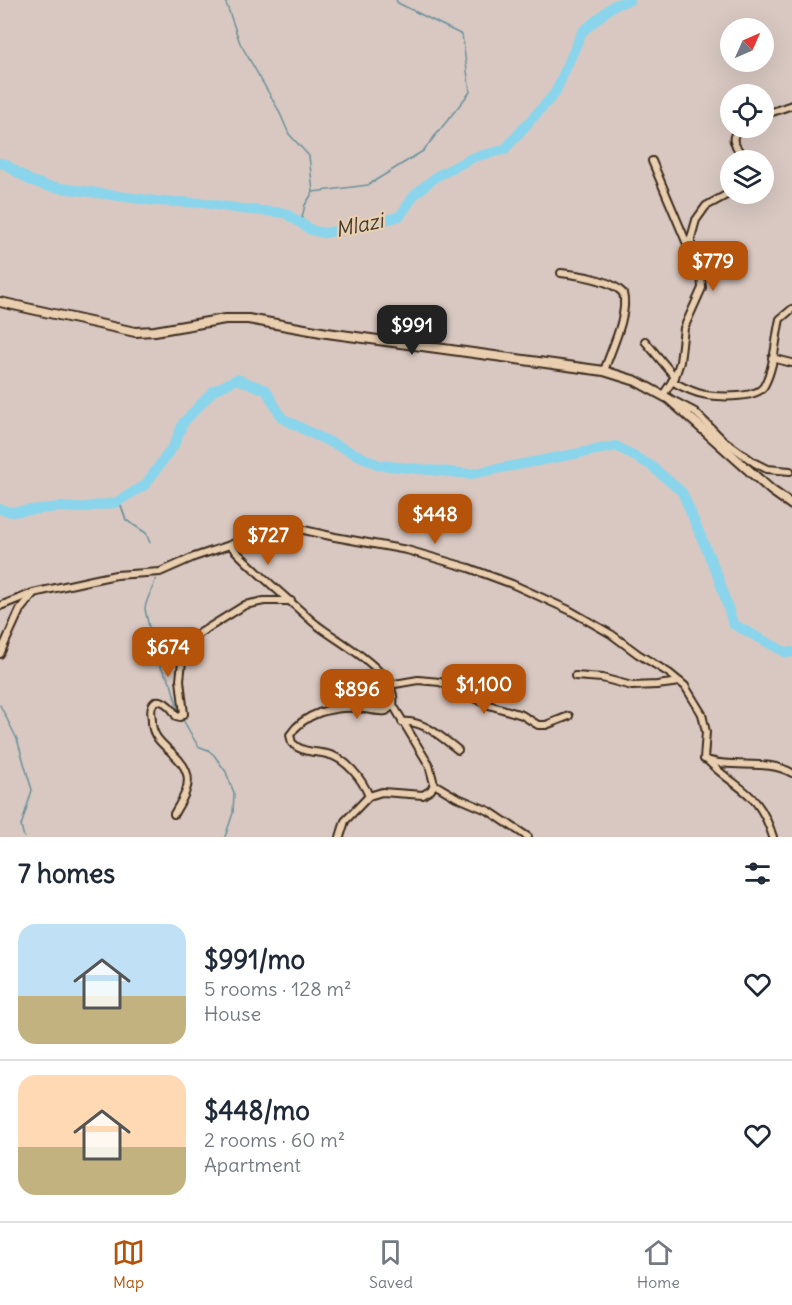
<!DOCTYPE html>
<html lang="en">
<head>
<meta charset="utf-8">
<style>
  body { margin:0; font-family:Delius,sans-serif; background:#f6f6f7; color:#1f2937; height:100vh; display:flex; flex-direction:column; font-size:22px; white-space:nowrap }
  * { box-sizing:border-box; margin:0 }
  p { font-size:20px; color:#747a83 }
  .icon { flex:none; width:33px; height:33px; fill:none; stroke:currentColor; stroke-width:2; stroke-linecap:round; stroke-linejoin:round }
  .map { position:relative; height:837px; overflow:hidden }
  .drawer { display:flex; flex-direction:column; background:#fff; flex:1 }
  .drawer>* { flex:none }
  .needle { width:39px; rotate:45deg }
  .tools { position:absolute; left:720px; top:18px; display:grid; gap:12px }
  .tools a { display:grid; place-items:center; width:54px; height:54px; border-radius:50%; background:#fff; box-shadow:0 6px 24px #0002; font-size:30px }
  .price { position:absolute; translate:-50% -51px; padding:0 14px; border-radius:12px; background:#b45309; color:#fff; font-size:20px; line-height:39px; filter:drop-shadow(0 2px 3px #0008) }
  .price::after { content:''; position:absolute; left:50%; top:36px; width:18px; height:14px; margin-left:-9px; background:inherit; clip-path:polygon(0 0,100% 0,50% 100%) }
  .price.active { background:#222; color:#fff }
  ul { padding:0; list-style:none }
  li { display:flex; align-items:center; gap:18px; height:150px; padding:0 18px }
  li+li { border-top:2px solid #e0e1e3 }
  li span { display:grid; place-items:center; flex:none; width:168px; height:120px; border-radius:18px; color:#555 }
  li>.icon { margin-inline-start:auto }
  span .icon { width:72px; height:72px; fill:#fffc; stroke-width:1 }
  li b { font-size:26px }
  h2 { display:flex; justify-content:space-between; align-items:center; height:72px; padding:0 18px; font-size:26px }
  .tabs { display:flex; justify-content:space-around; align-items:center; height:84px; border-top:2px solid #e0e1e3; background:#fff; font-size:16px; color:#747a83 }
  .tabs a { display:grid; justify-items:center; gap:3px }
  .tabs .active { color:#b45309 }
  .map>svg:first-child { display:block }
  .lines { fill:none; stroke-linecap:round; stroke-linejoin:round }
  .stream { stroke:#6a9199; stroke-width:1.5 }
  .river { stroke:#8ad5eb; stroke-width:10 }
  .minor-casing { stroke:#3b2a1e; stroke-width:10 }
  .tertiary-casing { stroke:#3b2a1e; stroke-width:12 }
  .minor { stroke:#e9cfb0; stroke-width:6 }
  .tertiary { stroke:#e9cfb0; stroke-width:8 }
  .labels { text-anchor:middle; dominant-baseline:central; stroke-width:4.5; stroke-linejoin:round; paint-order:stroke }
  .water-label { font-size:21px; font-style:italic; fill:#433b32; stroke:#e9cfb0 }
</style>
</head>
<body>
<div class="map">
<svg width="792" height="837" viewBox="0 0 792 837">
  <rect width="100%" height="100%" fill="#d9c8c2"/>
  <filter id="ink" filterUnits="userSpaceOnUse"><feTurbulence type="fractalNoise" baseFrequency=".0167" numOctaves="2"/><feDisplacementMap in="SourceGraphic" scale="12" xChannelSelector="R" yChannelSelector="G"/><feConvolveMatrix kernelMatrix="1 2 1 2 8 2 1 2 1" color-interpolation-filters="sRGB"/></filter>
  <g filter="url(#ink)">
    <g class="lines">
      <g class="stream">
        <path d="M 225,0 L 240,43 L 278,109 L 289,134 L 309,156 L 313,192 L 305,205 L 301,222"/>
        <path d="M 313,192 L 368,185 L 423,151 L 470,92 L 462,35 L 398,3 L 396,0"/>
        <path d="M 119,500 L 126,520 L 146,533 L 150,543"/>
        <path d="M 156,575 C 155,588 146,597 145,609 L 156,660 L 171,683 L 179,713"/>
        <path d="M 0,705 L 17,739 L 32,790 L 21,826 L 24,837"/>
        <path d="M 182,718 L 198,746 L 208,750 L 214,755 L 226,772 L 234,793 L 233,813 L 225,837"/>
      </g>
      <g class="river">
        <path d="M 0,163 L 5,164 L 29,180 L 47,186 L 155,201 L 204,203 L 241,209 L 285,213 L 311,230 L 323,233 L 362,227 L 400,216 L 415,194 L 437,176 L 474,157 L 504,150 L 555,93 L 582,32 L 614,5 L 630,0"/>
        <path d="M 0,509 L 11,512 L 60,507 L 79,508 L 115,503 L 145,485 L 174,445 L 183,423 L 213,391 L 237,379 L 266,390 L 282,418 L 315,435 L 379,465 L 470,474 L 616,446 L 650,465 L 682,492 L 719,579 L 733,624 L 787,653 L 792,652"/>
      </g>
      <defs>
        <g id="minor">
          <path d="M 764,115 L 792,105"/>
          <path d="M 741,128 C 725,140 739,147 744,160"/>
          <path d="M 652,161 L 687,244 L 691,246"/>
          <path d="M 561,273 C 579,275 610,279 623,293 C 629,314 611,350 604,371"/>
          <path d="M 645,341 L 675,377"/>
          <path d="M 772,358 L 792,363"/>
          <path d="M 672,381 C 680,386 689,390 698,393 C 711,397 756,400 764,386 C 775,366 775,340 780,319 L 792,309"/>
          <path d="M 663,395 L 675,377 L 680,362 L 684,328 L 702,288 L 701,273 L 694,263 L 691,253 L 691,238 L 696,220 L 706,206 L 730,193"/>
          <path d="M 672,400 L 695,412 L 723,440 L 755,463 L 767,469 L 790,471"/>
          <path d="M 230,545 C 256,573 285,596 312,621 C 333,640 399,670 393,705 L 386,711 C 376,712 367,709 358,708 C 333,706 304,713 290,735 L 292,743 C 303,753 313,751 327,754 C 346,758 362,779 369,796 L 345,821 L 340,837"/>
          <path d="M 0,606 L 33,593 L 92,580 L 116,575 L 160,572 L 194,557 L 230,545 L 262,531 L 295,528 L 335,537 L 407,550 L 469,568 L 512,584 L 569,610 L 611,634 L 638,654 L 669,673 L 685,686 L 702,714 L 706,732 L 704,759 C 732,770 766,758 792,773"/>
          <path d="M 0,654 L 20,610 L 33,594"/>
          <path d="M 575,676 L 602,678 L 632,686 L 657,685 L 680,682"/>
          <path d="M 389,685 L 418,680 L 440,682 L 489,705 L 522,715 L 538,725 L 546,725 L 569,716"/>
          <path d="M 402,722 C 422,719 444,739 458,750"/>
          <path d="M 708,761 C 739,792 758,789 773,837"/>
          <path d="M 434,784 L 456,797 L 489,811 L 528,837"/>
          <path d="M 369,796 L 382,792 L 423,795 L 431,790 L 434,784 L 429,765 L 393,705"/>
          <path d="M 174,814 C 180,803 191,788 187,774 C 181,752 151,745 152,721 C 152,716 150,711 152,706 C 158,692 173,709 176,716 L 180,717 L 184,714 L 180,680 L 183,652 L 189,643 L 200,633 L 245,605 L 264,601 L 291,601"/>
        </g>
        <path id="tertiary" d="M 0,302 L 135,332 L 155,331 L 225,319 L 248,319 L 327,333 L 604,371 L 636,381 L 669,399 L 771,490 L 792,505"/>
      </defs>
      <use href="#minor" class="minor-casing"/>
      <use href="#tertiary" class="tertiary-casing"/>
      <use href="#minor" class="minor"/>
      <use href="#tertiary" class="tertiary"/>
    </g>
  </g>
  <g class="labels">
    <g class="water-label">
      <text transform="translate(359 225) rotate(-12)">Mlazi</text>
    </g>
  </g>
</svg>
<div class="tools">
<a><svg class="needle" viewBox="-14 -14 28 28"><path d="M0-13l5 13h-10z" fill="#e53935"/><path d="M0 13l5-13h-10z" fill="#747a83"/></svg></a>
<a><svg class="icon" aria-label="locate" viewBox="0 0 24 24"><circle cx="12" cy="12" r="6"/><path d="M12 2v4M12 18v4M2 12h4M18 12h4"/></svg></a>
<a><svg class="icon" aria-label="layers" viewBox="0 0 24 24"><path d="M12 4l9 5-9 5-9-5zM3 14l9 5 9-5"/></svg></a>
</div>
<b class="price" style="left:713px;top:292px">$779</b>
<b class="price active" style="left:412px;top:356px">$991</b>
<b class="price" style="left:435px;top:545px">$448</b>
<b class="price" style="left:268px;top:566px">$727</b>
<b class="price" style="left:168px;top:678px">$674</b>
<b class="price" style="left:484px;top:715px">$1,100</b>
<b class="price" style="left:357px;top:720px">$896</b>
</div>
<section class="drawer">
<h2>7 homes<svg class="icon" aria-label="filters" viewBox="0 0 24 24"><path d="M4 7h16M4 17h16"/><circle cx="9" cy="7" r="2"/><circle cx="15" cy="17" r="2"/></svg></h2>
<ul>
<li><span style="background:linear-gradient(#bfe0f5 60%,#c2b280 0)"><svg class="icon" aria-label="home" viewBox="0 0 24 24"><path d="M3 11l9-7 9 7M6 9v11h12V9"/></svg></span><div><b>$991/mo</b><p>5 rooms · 128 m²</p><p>House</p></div><svg class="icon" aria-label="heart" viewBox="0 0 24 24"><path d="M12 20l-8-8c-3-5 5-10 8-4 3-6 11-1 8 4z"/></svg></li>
<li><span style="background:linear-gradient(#ffd9b3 60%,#c2b280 0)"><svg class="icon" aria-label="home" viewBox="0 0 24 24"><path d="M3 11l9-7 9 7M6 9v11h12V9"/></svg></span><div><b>$448/mo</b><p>2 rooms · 60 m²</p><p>Apartment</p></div><svg class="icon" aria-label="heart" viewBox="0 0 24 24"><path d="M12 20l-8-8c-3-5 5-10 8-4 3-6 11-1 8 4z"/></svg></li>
</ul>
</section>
<nav class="tabs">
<a class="active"><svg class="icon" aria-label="map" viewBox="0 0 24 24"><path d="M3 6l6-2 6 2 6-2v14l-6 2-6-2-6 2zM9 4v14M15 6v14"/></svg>Map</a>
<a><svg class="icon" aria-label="saved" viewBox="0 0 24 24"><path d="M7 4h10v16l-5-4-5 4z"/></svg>Saved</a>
<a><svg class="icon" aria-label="home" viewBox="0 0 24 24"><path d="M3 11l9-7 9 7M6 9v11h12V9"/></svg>Home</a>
</nav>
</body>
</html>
